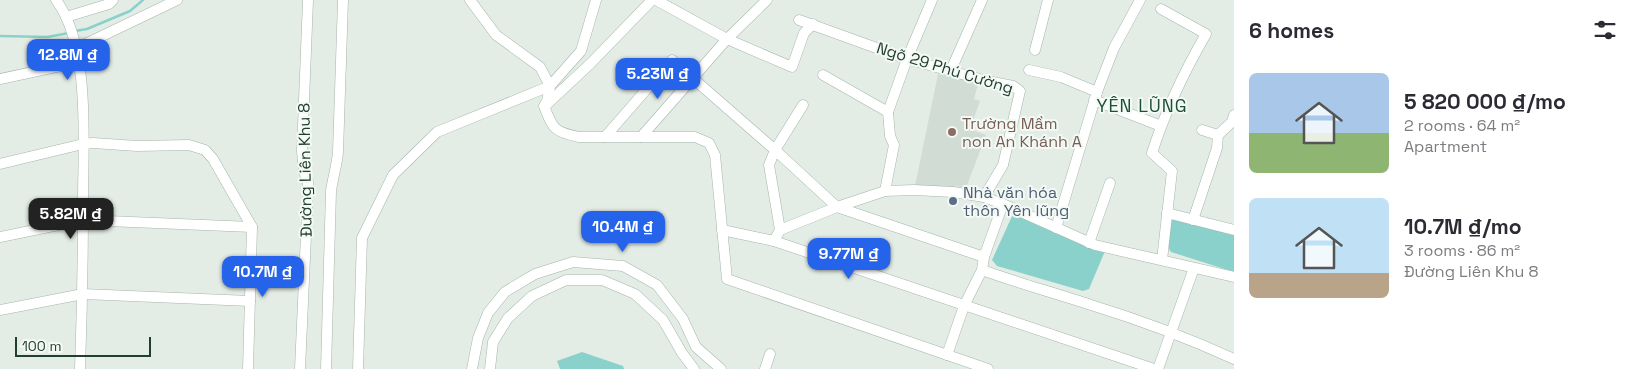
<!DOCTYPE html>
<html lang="en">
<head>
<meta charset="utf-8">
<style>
  body { margin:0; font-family:"Space Grotesk",sans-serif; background:#f2f2f3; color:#2b2b33; height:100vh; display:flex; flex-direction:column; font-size:19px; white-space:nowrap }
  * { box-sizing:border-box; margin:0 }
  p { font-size:16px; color:#7c7c81 }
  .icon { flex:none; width:28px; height:28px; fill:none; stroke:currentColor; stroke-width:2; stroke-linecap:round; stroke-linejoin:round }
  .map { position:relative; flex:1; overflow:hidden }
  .side { display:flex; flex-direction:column; background:#fff; width:400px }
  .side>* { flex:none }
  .scale { position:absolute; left:15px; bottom:12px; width:136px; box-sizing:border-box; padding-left:5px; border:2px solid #223e30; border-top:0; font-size:14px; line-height:18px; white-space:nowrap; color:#223e30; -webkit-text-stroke:4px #f3f9f5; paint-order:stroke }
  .price { position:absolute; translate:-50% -42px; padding:0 11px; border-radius:10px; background:#2563eb; color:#fff; font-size:16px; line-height:32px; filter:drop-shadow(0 1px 2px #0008) }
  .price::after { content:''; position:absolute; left:50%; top:30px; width:15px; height:11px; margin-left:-8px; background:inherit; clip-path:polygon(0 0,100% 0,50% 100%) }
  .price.current { background:#222; color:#fff }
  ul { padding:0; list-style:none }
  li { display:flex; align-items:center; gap:15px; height:125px; padding:0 15px }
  li span { display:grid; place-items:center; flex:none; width:140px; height:100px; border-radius:8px; color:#555 }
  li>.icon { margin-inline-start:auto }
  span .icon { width:60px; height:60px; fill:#fffc; stroke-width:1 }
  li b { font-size:21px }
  h2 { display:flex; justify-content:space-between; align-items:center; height:60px; padding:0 15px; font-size:21px }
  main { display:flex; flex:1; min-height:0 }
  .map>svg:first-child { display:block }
  .built { fill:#d1dcd4 }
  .water { fill:#8bd1cb }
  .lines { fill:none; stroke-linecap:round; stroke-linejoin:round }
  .stream { stroke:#8bd1cb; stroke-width:2.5 }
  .minor-casing { stroke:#a5b5ac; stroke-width:11 }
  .minor { stroke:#fff; stroke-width:10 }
  .education-dot { fill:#8d6e63; stroke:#f3f9f5; stroke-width:2 }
  .service-dot { fill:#5c6f8a; stroke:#f3f9f5; stroke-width:2 }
  .labels { text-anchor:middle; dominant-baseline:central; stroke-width:4; stroke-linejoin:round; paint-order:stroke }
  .street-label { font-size:16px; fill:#223e30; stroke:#f3f9f5 }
  .education-label { font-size:16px; fill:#785e54; stroke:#f3f9f5; text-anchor:start }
  .service-label { font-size:16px; fill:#4e5e75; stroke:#f3f9f5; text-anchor:start }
  .neighbourhood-label { font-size:18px; letter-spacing:1px; fill:#1e5038; stroke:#f3f9f5 }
</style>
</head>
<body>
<main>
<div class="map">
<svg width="1234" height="369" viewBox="0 0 1234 369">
  <rect width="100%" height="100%" fill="#e3ede6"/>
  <path class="built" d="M 938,74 L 968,80 L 978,84 L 974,99 L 980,101 L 970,129 L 986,135 L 966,188 L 956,186 L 952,189 L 915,186 Z"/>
  <g class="water">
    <path d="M 1013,214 L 1105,251 L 1089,289 L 1083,291 L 997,266 L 992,260 Z"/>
    <path d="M 1172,219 L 1234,233 L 1234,272 L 1171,252 L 1166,244 Z"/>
    <path d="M 582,352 L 623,366 L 624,369 L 560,369 L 557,361 Z"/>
  </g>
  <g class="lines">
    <g class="stream">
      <path d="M 75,31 L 87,29 L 130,11 L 143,0"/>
      <path d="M 0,36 L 47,37 L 69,33"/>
    </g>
    <defs>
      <g id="minor">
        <path d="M 56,0 C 91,46 83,145 83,201 C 83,257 82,313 80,369"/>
        <path d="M 470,0 L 496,35 L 540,67 L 550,86 L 547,101 L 544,106 C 553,129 554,132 579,137 L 695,137 L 709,143 L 715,155 L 727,279 L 988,369"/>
        <path d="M 656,0 L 727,39 L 792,67 L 804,33 L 813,24"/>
        <path d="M 1161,9 L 1206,34 C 1184,72 1165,112 1152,153 L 1172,171 L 1162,260"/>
        <path d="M 66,17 L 109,4 L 113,0"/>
        <path d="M 799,20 L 907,59 L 987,81 L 1013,86 L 1020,91 L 1003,165 L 984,197"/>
        <path d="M 77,48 L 177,0"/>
        <path d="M 1035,50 L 1048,0"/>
        <path d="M 951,70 L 982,0"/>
        <path d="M 1029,70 L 1061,77 L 1097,92"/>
        <path d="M 823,75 L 888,112"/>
        <path d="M 0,79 L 79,62"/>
        <path d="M 1094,100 L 1161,126"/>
        <path d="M 803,105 L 775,150 L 769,165 L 780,230 L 837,207 L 984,257"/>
        <path d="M 545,106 L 591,63 L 652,0"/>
        <path d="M 1202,130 L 1218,135"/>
        <path d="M 605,137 L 672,60 L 775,150 L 837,207 L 885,191 L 914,190 L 953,192 L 984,197 L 1003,204 L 1095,245 L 1234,277"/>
        <path d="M 641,137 L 727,39 L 767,0"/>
        <path d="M 0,164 L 83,144 L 93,143 L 137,146 L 189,145 L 205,150 L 213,159 L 252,227 L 248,369"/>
        <path d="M 885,191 L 894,145 L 890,136 L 888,112 L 907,59 L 932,0"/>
        <path d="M 1167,213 L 1234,230"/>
        <path d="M 1193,220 L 1217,148 L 1218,135 L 1232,122 L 1234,115"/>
        <path d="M 1056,228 L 1097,92 L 1114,48 L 1140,0"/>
        <path d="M 722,230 L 774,241"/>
        <path d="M 780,230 L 774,241 L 1154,369"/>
        <path d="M 0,237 L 83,220 L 252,227"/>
        <path d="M 1089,243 L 1110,183"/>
        <path d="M 982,270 C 1018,283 1055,293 1091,305 C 1140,320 1188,338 1234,359"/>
        <path d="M 0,310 L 83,294 L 250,301"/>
        <path d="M 947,355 L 964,306 L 982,270 L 984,257 L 1003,204"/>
        <path d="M 300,369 L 308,190 L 308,182 L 304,172 L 302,151 L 308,0"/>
        <path d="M 326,369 L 331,191 C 333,177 337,165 338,152 L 343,0"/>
        <path d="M 358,369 L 362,238 L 393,175 L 437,132 L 550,86 L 581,51 L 596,0"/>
        <path d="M 472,369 L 478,338 L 488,313 L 505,292 L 535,274 L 573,262 L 623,266 L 657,285 L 683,319 L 696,347 L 721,369"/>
        <path d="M 490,369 L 493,342 L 508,318 L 532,296 L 566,280 L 602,280 L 635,294 L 663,320 L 682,353 L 694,369"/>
        <path d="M 765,369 L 770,354"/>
        <path d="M 1158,369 L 1194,268"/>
      </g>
    </defs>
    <use href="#minor" class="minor-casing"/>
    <use href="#minor" class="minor"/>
  </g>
  <circle class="education-dot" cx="952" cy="132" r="5"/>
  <circle class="service-dot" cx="953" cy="201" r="5"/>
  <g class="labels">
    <g class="street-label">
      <text transform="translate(945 68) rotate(17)">Ngõ 29 Phú Cường</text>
      <text transform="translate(305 170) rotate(-91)">Đường Liên Khu 8</text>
    </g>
    <g class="education-label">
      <text x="962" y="123">Trường Mầm<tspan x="962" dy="18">non An Khánh A</tspan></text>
    </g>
    <g class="service-label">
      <text x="963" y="192">Nhà văn hóa<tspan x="963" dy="18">thôn Yên lũng</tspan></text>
    </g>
    <g class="neighbourhood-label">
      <text x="1142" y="105">YÊN LŨNG</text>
    </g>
  </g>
</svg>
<div class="scale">100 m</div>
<b class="price" style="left:68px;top:81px">12.8M ₫</b>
<b class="price" style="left:658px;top:100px">5.23M ₫</b>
<b class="price current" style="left:71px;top:240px">5.82M ₫</b>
<b class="price" style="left:623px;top:253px">10.4M ₫</b>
<b class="price" style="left:849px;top:280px">9.77M ₫</b>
<b class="price" style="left:263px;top:298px">10.7M ₫</b>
</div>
<section class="side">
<h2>6 homes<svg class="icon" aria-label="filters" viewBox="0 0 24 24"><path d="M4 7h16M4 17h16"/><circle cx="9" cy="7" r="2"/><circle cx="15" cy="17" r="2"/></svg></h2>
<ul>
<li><span style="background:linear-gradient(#a9c7e8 60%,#8fb573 0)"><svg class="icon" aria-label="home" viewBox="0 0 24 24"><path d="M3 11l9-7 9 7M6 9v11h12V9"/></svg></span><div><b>5 820 000 ₫/mo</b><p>2 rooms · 64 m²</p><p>Apartment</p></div></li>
<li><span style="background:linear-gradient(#bfe0f5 75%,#b9a48a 0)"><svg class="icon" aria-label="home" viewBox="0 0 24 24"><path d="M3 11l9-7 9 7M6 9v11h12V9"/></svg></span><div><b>10.7M ₫/mo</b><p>3 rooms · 86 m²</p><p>Đường Liên Khu 8</p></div></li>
</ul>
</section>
</main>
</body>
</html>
